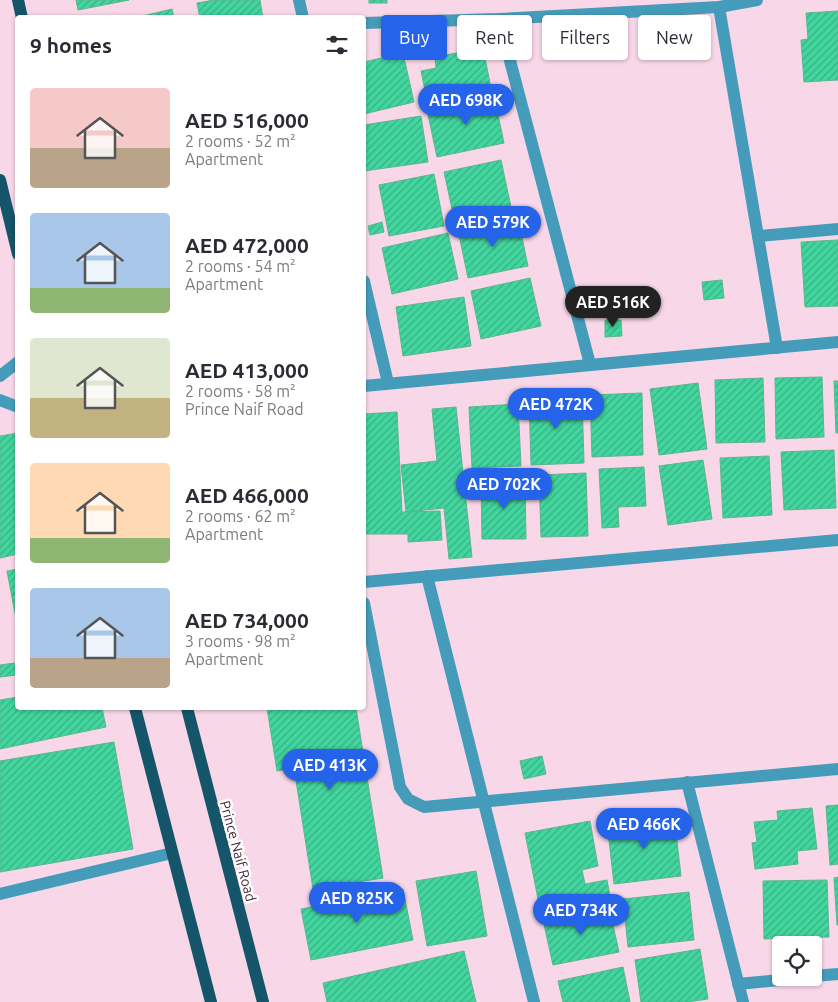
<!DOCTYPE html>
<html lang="en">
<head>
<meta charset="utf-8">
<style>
  body { margin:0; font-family:Ubuntu,sans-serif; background:#f2f2f3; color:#2b2b33; height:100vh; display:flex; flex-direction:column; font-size:19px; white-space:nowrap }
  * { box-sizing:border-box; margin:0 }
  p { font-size:16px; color:#7c7c81 }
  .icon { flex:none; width:28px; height:28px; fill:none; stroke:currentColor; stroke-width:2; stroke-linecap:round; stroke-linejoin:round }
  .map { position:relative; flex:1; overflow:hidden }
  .panel { position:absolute; left:15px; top:15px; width:351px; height:695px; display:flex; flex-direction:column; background:#fff; border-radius:5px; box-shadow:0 1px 4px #0004 }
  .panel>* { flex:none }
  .guide { position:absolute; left:381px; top:15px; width:381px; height:45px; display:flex; gap:10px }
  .tools { position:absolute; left:772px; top:936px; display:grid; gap:10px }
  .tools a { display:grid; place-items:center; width:50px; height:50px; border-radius:5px; background:#fff; box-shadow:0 1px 4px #0004; font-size:25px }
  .price { position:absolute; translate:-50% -42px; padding:0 11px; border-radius:18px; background:#2563eb; color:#fff; font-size:16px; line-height:32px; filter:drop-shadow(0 1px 2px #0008) }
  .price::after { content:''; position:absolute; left:50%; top:30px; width:15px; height:11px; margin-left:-8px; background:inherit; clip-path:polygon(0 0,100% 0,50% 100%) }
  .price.selected { background:#222; color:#fff }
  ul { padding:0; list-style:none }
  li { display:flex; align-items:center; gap:15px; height:125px; padding:0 15px }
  li span { display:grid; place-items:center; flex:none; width:140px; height:100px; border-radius:5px; color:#555 }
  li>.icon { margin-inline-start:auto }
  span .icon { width:60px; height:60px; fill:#fffc; stroke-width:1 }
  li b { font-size:21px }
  h2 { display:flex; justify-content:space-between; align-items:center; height:60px; padding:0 15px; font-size:21px }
  .chip { padding:0 18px; border-radius:5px; background:#fff; box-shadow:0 1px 4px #0004; font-size:18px; line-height:45px }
  .chip.selected { background:#2563eb; color:#fff }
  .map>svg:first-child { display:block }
  .building { fill:url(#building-hatch); stroke:#5cb58f }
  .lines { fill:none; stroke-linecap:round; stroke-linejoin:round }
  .minor { stroke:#459cba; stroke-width:12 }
  .major { stroke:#145569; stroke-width:12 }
  .labels { text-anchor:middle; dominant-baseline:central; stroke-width:5; stroke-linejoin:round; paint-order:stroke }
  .street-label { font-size:14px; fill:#46293a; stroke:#fff }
</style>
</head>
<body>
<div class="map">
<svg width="838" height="1002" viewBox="0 0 838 1002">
  <defs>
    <pattern id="building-hatch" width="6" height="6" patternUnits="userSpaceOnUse" patternTransform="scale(1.25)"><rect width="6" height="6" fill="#42d69f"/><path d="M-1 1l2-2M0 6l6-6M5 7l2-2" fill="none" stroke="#39ae83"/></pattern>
  </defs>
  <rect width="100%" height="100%" fill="#f7d7e8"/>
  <g class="building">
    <path d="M 76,0 L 129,0 L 78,10 Z"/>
    <path d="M 214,0 L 260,0 L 263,18 L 200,18 L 197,3 Z"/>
    <rect x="369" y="0" width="18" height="3"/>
    <path d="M 172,9 L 174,18 L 134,18 Z"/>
    <path d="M 838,11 L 838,80 L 804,82 L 801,40 L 808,39 L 806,13 Z"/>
    <path d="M 483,48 L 491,88 L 427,100 L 421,71 L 436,68 L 435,57 Z"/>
    <path d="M 403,53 L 414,102 L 364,114 L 364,62 Z"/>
    <path d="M 494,96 L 504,143 L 437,157 L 427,110 Z"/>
    <path d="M 421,116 L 428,162 L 364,171 L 364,125 Z"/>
    <path d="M 501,160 L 511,207 L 454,218 L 444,172 Z"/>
    <path d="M 434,174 L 444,226 L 389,236 L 379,185 Z"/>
    <path d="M 518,218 L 528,266 L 468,278 L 458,230 Z"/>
    <path d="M 382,222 L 384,232 L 370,235 L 368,226 Z"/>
    <path d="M 448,233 L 458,279 L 392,294 L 382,248 Z"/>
    <path d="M 838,240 L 838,306 L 805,307 L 801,242 Z"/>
    <path d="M 530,278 L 541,326 L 481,339 L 471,291 Z"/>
    <path d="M 722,280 L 724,298 L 704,300 L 702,282 Z"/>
    <path d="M 464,297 L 471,346 L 403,356 L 396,307 Z"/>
    <path d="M 605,320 L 621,320 L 622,336 L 605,337 Z"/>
    <path d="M 822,377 L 824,437 L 776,439 L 775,378 Z"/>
    <path d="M 763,378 L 765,442 L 716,443 L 715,380 Z"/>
    <path d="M 834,381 L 838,381 L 838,433 L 836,433 Z"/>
    <path d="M 698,383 L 707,449 L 659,455 L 650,389 Z"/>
    <path d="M 642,393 L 643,455 L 592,457 L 590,395 Z"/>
    <path d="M 582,396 L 584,463 L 531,465 L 529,398 Z"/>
    <path d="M 518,404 L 521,466 L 472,468 L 469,407 Z"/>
    <path d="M 456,407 L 472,557 L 449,559 L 444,508 L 406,512 L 401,465 L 437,461 L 432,409 Z"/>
    <path d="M 397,412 L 402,512 L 440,511 L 442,540 L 408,542 L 408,534 L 364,534 L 364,414 Z"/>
    <path d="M 18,433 L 18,554 L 0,558 L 0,436 Z"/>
    <path d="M 834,450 L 836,508 L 784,510 L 781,452 Z"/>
    <path d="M 769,456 L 772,515 L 723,518 L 720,458 Z"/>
    <path d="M 703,460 L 712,519 L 668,525 L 659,466 Z"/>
    <path d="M 644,467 L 646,506 L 618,507 L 619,527 L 602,528 L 599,469 Z"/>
    <path d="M 586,473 L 588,536 L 541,537 L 539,475 Z"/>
    <path d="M 525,480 L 526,539 L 482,539 L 481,481 Z"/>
    <path d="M 18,569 L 18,629 L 7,571 Z"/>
    <path d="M 15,663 L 17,675 L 0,677 L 0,665 Z"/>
    <path d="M 18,697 L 18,708 L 102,708 L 106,727 L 0,749 L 0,700 Z"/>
    <path d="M 267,708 L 356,708 L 383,878 L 313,889 L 294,768 L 277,771 Z"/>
    <path d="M 114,742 L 133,849 L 0,872 L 0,761 Z"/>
    <path d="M 542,756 L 546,774 L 524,779 L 520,761 Z"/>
    <path d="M 838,805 L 838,864 L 830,865 L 826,806 Z"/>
    <path d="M 812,808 L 817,849 L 797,851 L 798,864 L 755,869 L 752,843 L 757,842 L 754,822 L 778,820 L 777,811 Z"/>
    <path d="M 674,816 L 681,876 L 614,884 L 607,823 Z"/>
    <path d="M 590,821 L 598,866 L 582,870 L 585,884 L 607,880 L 610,896 L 540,909 L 525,833 Z"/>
    <path d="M 476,871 L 487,936 L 427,946 L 416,881 Z"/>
    <path d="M 838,877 L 838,925 L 837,925 L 834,878 Z"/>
    <path d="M 827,880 L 829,937 L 764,939 L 763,881 Z"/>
    <path d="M 403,889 L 413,940 L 311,960 L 301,909 Z"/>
    <path d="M 689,892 L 694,940 L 628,947 L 623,899 Z"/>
    <path d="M 609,907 L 619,952 L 553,965 L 543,920 Z"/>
    <path d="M 700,949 L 708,999 L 687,1002 L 641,1002 L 635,960 Z"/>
    <path d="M 464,951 L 476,1002 L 327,1002 L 323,983 Z"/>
    <path d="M 623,967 L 630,1002 L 563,1002 L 558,981 Z"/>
  </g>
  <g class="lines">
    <g class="minor">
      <path d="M 299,0 L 303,18"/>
      <path d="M 719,7 L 777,348"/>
      <path d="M 499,19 L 590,364"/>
      <path d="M 364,23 L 499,19 L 719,7 L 757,0"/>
      <path d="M 758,236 L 838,229"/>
      <path d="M 364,281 L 388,383"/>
      <path d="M 0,376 L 18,362"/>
      <path d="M 364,386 L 838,342"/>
      <path d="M 0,400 L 18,407"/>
      <path d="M 427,576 L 534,1002"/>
      <path d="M 364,582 L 838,540"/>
      <path d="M 364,603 L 400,787 L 408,799 L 424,807 L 838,769"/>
      <path d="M 687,782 L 743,1002"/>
      <path d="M 0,894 L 172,853"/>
      <path d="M 814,976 L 838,974"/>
      <path d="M 738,984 L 800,978"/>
    </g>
    <g class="major">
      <path d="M 18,0 L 22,18"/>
      <path d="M 0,180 L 18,254"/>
      <path d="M 135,708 L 211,1002"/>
      <path d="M 187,708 L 263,1002"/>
    </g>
  </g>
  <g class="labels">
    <g class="street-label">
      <text transform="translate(238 851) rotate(75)">Prince Naif Road</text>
    </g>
  </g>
</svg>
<div class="tools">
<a><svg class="icon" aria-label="locate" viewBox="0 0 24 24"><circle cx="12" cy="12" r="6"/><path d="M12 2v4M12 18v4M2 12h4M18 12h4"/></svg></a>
</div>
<b class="price" style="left:466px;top:126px">AED 698K</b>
<b class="price" style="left:493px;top:248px">AED 579K</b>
<b class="price selected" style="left:613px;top:328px">AED 516K</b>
<b class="price" style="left:556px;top:430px">AED 472K</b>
<b class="price" style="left:504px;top:510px">AED 702K</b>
<b class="price" style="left:330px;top:791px">AED 413K</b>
<b class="price" style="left:644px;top:850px">AED 466K</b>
<b class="price" style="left:357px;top:924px">AED 825K</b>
<b class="price" style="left:581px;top:936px">AED 734K</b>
<div class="guide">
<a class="chip selected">Buy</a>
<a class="chip">Rent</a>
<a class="chip">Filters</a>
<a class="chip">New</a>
</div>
<section class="panel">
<h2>9 homes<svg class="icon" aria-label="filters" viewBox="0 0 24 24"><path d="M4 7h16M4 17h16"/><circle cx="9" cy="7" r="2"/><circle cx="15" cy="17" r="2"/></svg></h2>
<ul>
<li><span style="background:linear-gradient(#f6c9c9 60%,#b9a48a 0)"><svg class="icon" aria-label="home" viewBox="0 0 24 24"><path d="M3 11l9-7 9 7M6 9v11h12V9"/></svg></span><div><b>AED 516,000</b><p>2 rooms · 52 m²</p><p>Apartment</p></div></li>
<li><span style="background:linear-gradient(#a9c7e8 75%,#8fb573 0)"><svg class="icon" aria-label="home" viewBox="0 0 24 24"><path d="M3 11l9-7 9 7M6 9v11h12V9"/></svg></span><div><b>AED 472,000</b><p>2 rooms · 54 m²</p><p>Apartment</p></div></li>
<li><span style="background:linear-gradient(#dfe7d0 60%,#c2b280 0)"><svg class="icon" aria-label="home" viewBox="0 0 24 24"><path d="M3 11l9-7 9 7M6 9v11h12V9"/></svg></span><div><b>AED 413,000</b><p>2 rooms · 58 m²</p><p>Prince Naif Road</p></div></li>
<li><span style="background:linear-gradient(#ffd9b3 75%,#8fb573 0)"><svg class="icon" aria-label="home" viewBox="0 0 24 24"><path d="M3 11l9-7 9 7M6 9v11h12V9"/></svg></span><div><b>AED 466,000</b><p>2 rooms · 62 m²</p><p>Apartment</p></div></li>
<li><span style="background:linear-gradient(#a9c7e8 70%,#b9a48a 0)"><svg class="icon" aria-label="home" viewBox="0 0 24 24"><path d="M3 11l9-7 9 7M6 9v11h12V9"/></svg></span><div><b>AED 734,000</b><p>3 rooms · 98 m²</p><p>Apartment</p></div></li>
</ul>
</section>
</div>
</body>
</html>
